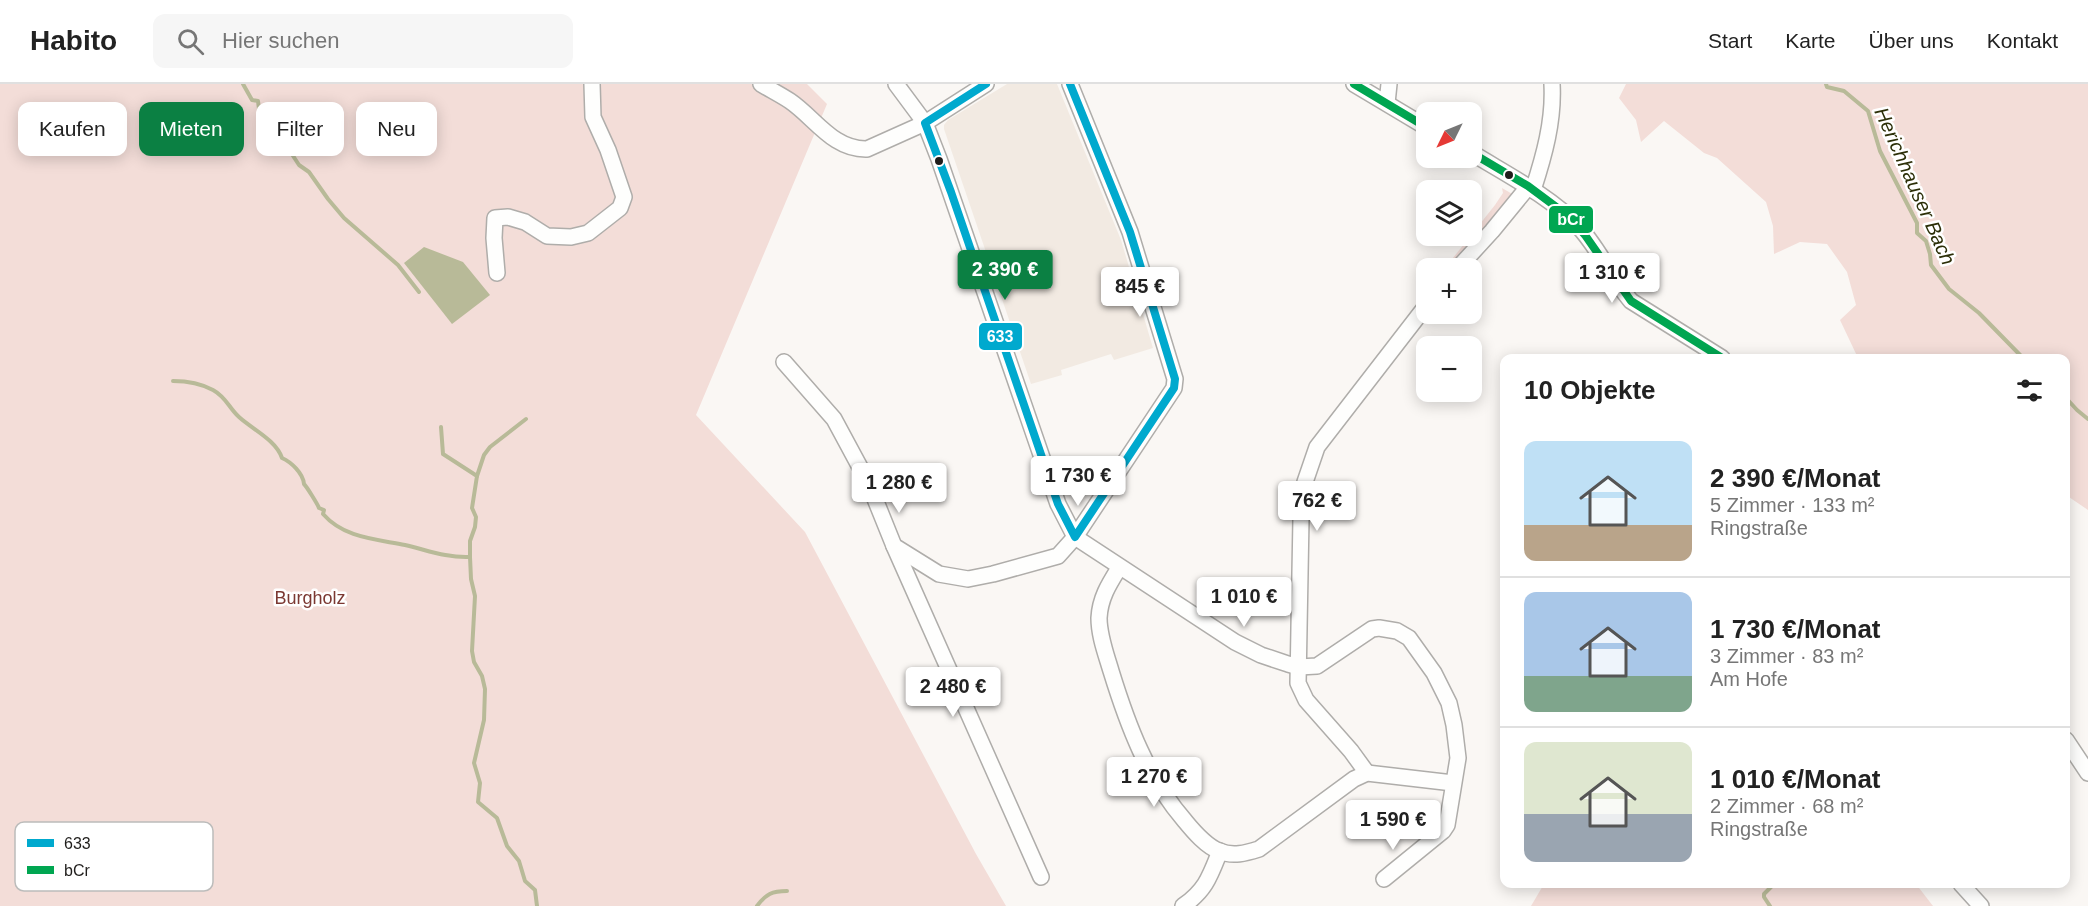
<!DOCTYPE html>
<html lang="de">
<head>
<meta charset="utf-8">
<style>
  body { margin:0; font-family:Arial,sans-serif; background:#f6f6f6; color:#222; height:100vh; display:flex; flex-direction:column; font-size:22px; white-space:nowrap }
  * { box-sizing:border-box; margin:0 }
  p { font-size:20px; color:#767676 }
  .icon { flex:none; width:33px; height:33px; fill:none; stroke:currentColor; stroke-width:2; stroke-linecap:round; stroke-linejoin:round }
  .map { position:relative; flex:1; overflow:hidden }
  .sheet { position:absolute; left:1500px; top:270px; width:570px; height:534px; display:flex; flex-direction:column; background:#fff; border-radius:12px; box-shadow:0 3px 15px #0003 }
  .sheet>* { flex:none }
  .guide { position:absolute; left:18px; top:18px; width:570px; height:54px; display:flex; gap:12px }
  .needle { width:39px; rotate:227deg }
  .fabs { position:absolute; left:1416px; top:18px; display:grid; gap:12px }
  .fabs a { display:grid; place-items:center; width:66px; height:66px; border-radius:12px; background:#fff; box-shadow:0 3px 15px #0003; font-size:30px }
  .price { position:absolute; translate:-50% -51px; padding:0 14px; border-radius:6px; background:#fff; color:#222; font-size:20px; line-height:39px; filter:drop-shadow(0 2px 3px #0008) }
  .price::after { content:''; position:absolute; left:50%; top:36px; width:18px; height:14px; margin-left:-9px; background:inherit; clip-path:polygon(0 0,100% 0,50% 100%) }
  .price.current { background:#0b8043; color:#fff }
  ul { padding:0; list-style:none }
  li { display:flex; align-items:center; gap:18px; height:150px; padding:0 24px }
  li+li { border-top:2px solid #e0e0e0 }
  li span { display:grid; place-items:center; flex:none; width:168px; height:120px; border-radius:12px; color:#555 }
  li>.icon { margin-inline-start:auto }
  span .icon { width:72px; height:72px; fill:#fffc; stroke-width:1 }
  li b { font-size:26px }
  h2 { display:flex; justify-content:space-between; align-items:center; height:72px; padding:0 24px; font-size:26px }
  .pill { padding:0 21px; border-radius:12px; background:#fff; box-shadow:0 3px 15px #0003; font-size:21px; line-height:54px }
  .pill.current { background:#0b8043; color:#fff }
  header { display:flex; align-items:center; gap:36px; box-sizing:border-box; height:84px; padding:0 30px; background:#fff; border-bottom:2px solid #e0e0e0 }
  header strong { font-size:28px }
  nav { display:flex; gap:33px; margin-inline-start:auto; font-size:21px }
  .search { width:420px; height:54px; background:#f6f6f6; display:flex; align-items:center; gap:15px; box-sizing:border-box; padding:0 21px; border-radius:12px; color:#767676; font-size:22px }
  .map>svg:first-child { display:block }
  .built { fill:#f2eae2 }
  .green { fill:#f3ddd8 }
  .water { fill:#b8ba98 }
  .lines { fill:none; stroke-linecap:round; stroke-linejoin:round }
  .stream { stroke:#b8ba98; stroke-width:4 }
  .minor-casing { stroke:#afadaa; stroke-width:18 }
  .minor { stroke:#fefefd; stroke-width:15 }
  .bus-1-casing { stroke:#fff; stroke-width:12 }
  .bus-2-casing { stroke:#fff; stroke-width:12 }
  .bus-1 { stroke:#00a9ce; stroke-width:8 }
  .bus-2 { stroke:#00a651; stroke-width:8 }
  .bus-dot { fill:#201e1c; stroke:#fff; stroke-width:2 }
  .labels { text-anchor:middle; dominant-baseline:central; stroke-width:5; stroke-linejoin:round; paint-order:stroke }
  .park-label { font-size:18px; fill:#7b3832; stroke:#fff }
  .water-label { font-size:20px; font-style:italic; fill:#2c2f08; stroke:#fff }
  .key { fill:#fff; stroke:#bcbcbb; stroke-width:1.5 }
  .key-label { font-size:16px; fill:#201e1c }
  .line-badge { stroke:#fff; stroke-width:2 }
  .badge-label { font-size:16px; text-anchor:middle; font-weight:bold; fill:#fff }
</style>
</head>
<body>
<header>
<strong>Habito</strong>
<div class="search"><svg class="icon" aria-label="search" viewBox="0 0 24 24"><circle cx="10" cy="10" r="6"/><path d="M15 15l6 6"/></svg>Hier suchen</div>
<nav><a>Start</a><a>Karte</a><a>Über uns</a><a>Kontakt</a></nav>
</header>
<div class="map">
<svg width="2088" height="822" viewBox="0 0 2088 822">
  <rect width="100%" height="100%" fill="#faf7f4"/>
  <path class="built" d="M 1007,0 L 1057,0 L 1121,156 L 1153,264 L 1114,276 L 1111,270 L 1061,286 L 1062,291 L 1031,300 L 944,45 L 944,41 L 948,36 Z"/>
  <g class="green">
    <path d="M 0,0 L 807,0 L 827,20 L 696,331 L 805,448 L 976,770 L 1006,822 L 0,822 Z"/>
    <path d="M 1626,0 L 2088,0 L 2088,426 L 2066,411 L 2066,274 L 1858,274 L 1840,236 L 1856,221 L 1847,188 L 1827,160 L 1800,158 L 1774,170 L 1773,142 L 1766,118 L 1717,74 L 1704,69 L 1664,37 L 1641,58 L 1636,36 L 1619,14 Z"/>
    <path d="M 1502,104 L 1514,111 L 1459,176 L 1451,184 L 1445,184 L 1495,121 L 1503,109 Z"/>
    <path d="M 1544,800 L 1916,800 L 1933,822 L 1531,822 Z"/>
  </g>
  <path class="water" d="M 424,163 L 463,178 L 490,211 L 452,240 L 404,179 Z"/>
  <g class="lines">
    <g class="stream">
      <path d="M 243,0 L 252,16 L 258,17 L 259,25 L 266,26 L 270,30 L 286,61 L 299,81 L 309,88 L 328,115 L 344,134 L 398,181 L 419,208"/>
      <path d="M 1826,0 L 1827,3 L 1844,7 L 1868,27 L 1880,67 L 1917,139 L 1917,149 L 1926,157 L 1930,170 L 1931,181 L 1949,205 L 1979,229 L 2023,274"/>
      <path d="M 173,297 C 187,297 200,299 213,306 C 226,313 229,324 239,333 C 252,345 276,356 282,374 C 291,378 303,389 304,400 C 307,403 318,421 319,424 L 324,426 L 323,430 C 344,454 375,455 405,461 C 427,466 446,474 470,473"/>
      <path d="M 2066,314 L 2077,326 L 2088,335"/>
      <path d="M 441,343 L 443,370 L 477,392 L 472,424 L 476,433 L 475,443 L 470,457 L 470,473 L 471,495 L 475,512 L 472,567 L 474,578 L 482,592 L 485,605 L 484,636 L 474,679 L 480,699 L 478,718 L 497,734 L 507,762 L 519,777 L 525,797 L 535,806 L 537,822"/>
      <path d="M 477,392 L 484,371 L 490,363 L 526,335"/>
      <path d="M 1770,800 L 1771,803 L 1764,810 L 1764,813 L 1770,822"/>
      <path d="M 757,822 C 766,810 772,807 787,807"/>
    </g>
    <defs>
      <g id="minor">
        <path d="M 761,0 C 771,6 781,11 790,17 C 815,34 833,66 867,65 L 925,39 L 986,0"/>
        <path d="M 896,0 L 925,39 L 939,75 L 1058,420 L 1075,453 L 1235,558 L 1261,571 L 1288,580 L 1299,583 L 1317,582 L 1372,545 L 1379,544 L 1397,547 L 1409,554 L 1434,589 L 1449,619 L 1454,641 L 1458,674 L 1447,741 L 1443,747 L 1384,795"/>
        <path d="M 1354,0 L 1426,43"/>
        <path d="M 1387,19 L 1389,0"/>
        <path d="M 1472,69 C 1506,90 1551,113 1578,142 C 1599,164 1611,194 1631,217 L 1722,274"/>
        <path d="M 1533,106 C 1544,72 1554,37 1552,0"/>
        <path d="M 1458,184 L 1492,147 L 1528,103"/>
        <path d="M 497,189 L 494,154 L 495,134 L 508,133 L 525,138 L 547,152 L 571,153 L 588,149 L 620,124 L 624,113 L 608,66 L 593,33 L 592,0"/>
        <path d="M 784,278 L 834,335 L 869,400 L 894,462 L 939,490 L 968,495 L 993,490 L 1058,472 L 1075,453 L 1174,304 L 1175,295 L 1130,148 L 1070,0"/>
        <path d="M 894,462 L 1041,793"/>
        <path d="M 1119,484 C 1109,500 1100,514 1099,534 C 1099,552 1106,570 1111,587 C 1128,642 1147,693 1185,737 C 1194,748 1206,762 1219,767 C 1233,773 1246,769 1259,765 L 1354,695 L 1367,689 L 1453,699"/>
        <path d="M 2066,656 L 2088,689"/>
        <path d="M 1367,689 L 1351,667 L 1306,616 L 1298,599 L 1301,434 L 1305,398 L 1317,363 L 1426,222"/>
        <path d="M 1961,800 L 1981,822"/>
        <path d="M 1183,822 C 1206,806 1210,792 1220,767"/>
      </g>
    </defs>
    <use href="#minor" class="minor-casing"/>
    <use href="#minor" class="minor"/>
    <defs>
      <path id="bus-1" d="M 986,0 L 925,39 L 951,108 L 1058,420 L 1075,453 L 1174,304 L 1175,295 L 1130,148 L 1070,0"/>
      <g id="bus-2">
        <path d="M 1354,0 L 1426,43"/>
        <path d="M 1472,69 L 1528,102 L 1567,131 L 1585,151 L 1631,217 L 1722,274"/>
      </g>
    </defs>
    <use href="#bus-1" class="bus-1-casing"/>
    <use href="#bus-2" class="bus-2-casing"/>
    <use href="#bus-1" class="bus-1"/>
    <use href="#bus-2" class="bus-2"/>
  </g>
  <g class="bus-dot">
    <circle cx="939" cy="77" r="5"/>
    <circle cx="1509" cy="91" r="5"/>
  </g>
  <g class="labels">
    <g class="park-label">
      <text x="310" y="514">Burgholz</text>
    </g>
    <g class="water-label">
      <text transform="translate(1915 102) rotate(66)">Herichhauser Bach</text>
    </g>
  </g>
  <rect x="15" y="738" width="198" height="69" rx="9" class="key"/>
  <rect x="27" y="755" width="27" height="8" fill="#00a9ce"/>
  <rect x="27" y="782" width="27" height="8" fill="#00a651"/>
  <g class="key-label">
    <text x="64" y="765">633</text>
    <text x="64" y="792">bCr</text>
  </g>
  <g class="line-badge">
    <rect x="1548" y="121" width="46" height="29" rx="6" fill="#00a651"/>
    <rect x="978" y="238" width="45" height="29" rx="6" fill="#00a9ce"/>
  </g>
  <g class="badge-label">
    <text x="1571" y="141">bCr</text>
    <text x="1000" y="258">633</text>
  </g>
</svg>
<div class="fabs">
<a><svg class="needle" viewBox="-14 -14 28 28"><path d="M0-13l5 13h-10z" fill="#e53935"/><path d="M0 13l5-13h-10z" fill="#767676"/></svg></a>
<a><svg class="icon" aria-label="layers" viewBox="0 0 24 24"><path d="M12 4l9 5-9 5-9-5zM3 14l9 5 9-5"/></svg></a>
<a>+</a>
<a>−</a>
</div>
<b class="price current" style="left:1005px;top:217px">2 390 €</b>
<b class="price" style="left:1612px;top:220px">1 310 €</b>
<b class="price" style="left:1140px;top:234px">845 €</b>
<b class="price" style="left:1078px;top:423px">1 730 €</b>
<b class="price" style="left:899px;top:430px">1 280 €</b>
<b class="price" style="left:1317px;top:448px">762 €</b>
<b class="price" style="left:1244px;top:544px">1 010 €</b>
<b class="price" style="left:953px;top:634px">2 480 €</b>
<b class="price" style="left:1154px;top:724px">1 270 €</b>
<b class="price" style="left:1393px;top:767px">1 590 €</b>
<div class="guide">
<a class="pill">Kaufen</a>
<a class="pill current">Mieten</a>
<a class="pill">Filter</a>
<a class="pill">Neu</a>
</div>
<section class="sheet">
<h2>10 Objekte<svg class="icon" aria-label="filters" viewBox="0 0 24 24"><path d="M4 7h16M4 17h16"/><circle cx="9" cy="7" r="2"/><circle cx="15" cy="17" r="2"/></svg></h2>
<ul>
<li><span style="background:linear-gradient(#bfe0f5 70%,#b9a48a 0)"><svg class="icon" aria-label="home" viewBox="0 0 24 24"><path d="M3 11l9-7 9 7M6 9v11h12V9"/></svg></span><div><b>2 390 €/Monat</b><p>5 Zimmer · 133 m²</p><p>Ringstraße</p></div></li>
<li><span style="background:linear-gradient(#a9c7e8 70%,#7fa58c 0)"><svg class="icon" aria-label="home" viewBox="0 0 24 24"><path d="M3 11l9-7 9 7M6 9v11h12V9"/></svg></span><div><b>1 730 €/Monat</b><p>3 Zimmer · 83 m²</p><p>Am Hofe</p></div></li>
<li><span style="background:linear-gradient(#dfe7d0 60%,#9aa5b1 0)"><svg class="icon" aria-label="home" viewBox="0 0 24 24"><path d="M3 11l9-7 9 7M6 9v11h12V9"/></svg></span><div><b>1 010 €/Monat</b><p>2 Zimmer · 68 m²</p><p>Ringstraße</p></div></li>
</ul>
</section>
</div>
</body>
</html>
